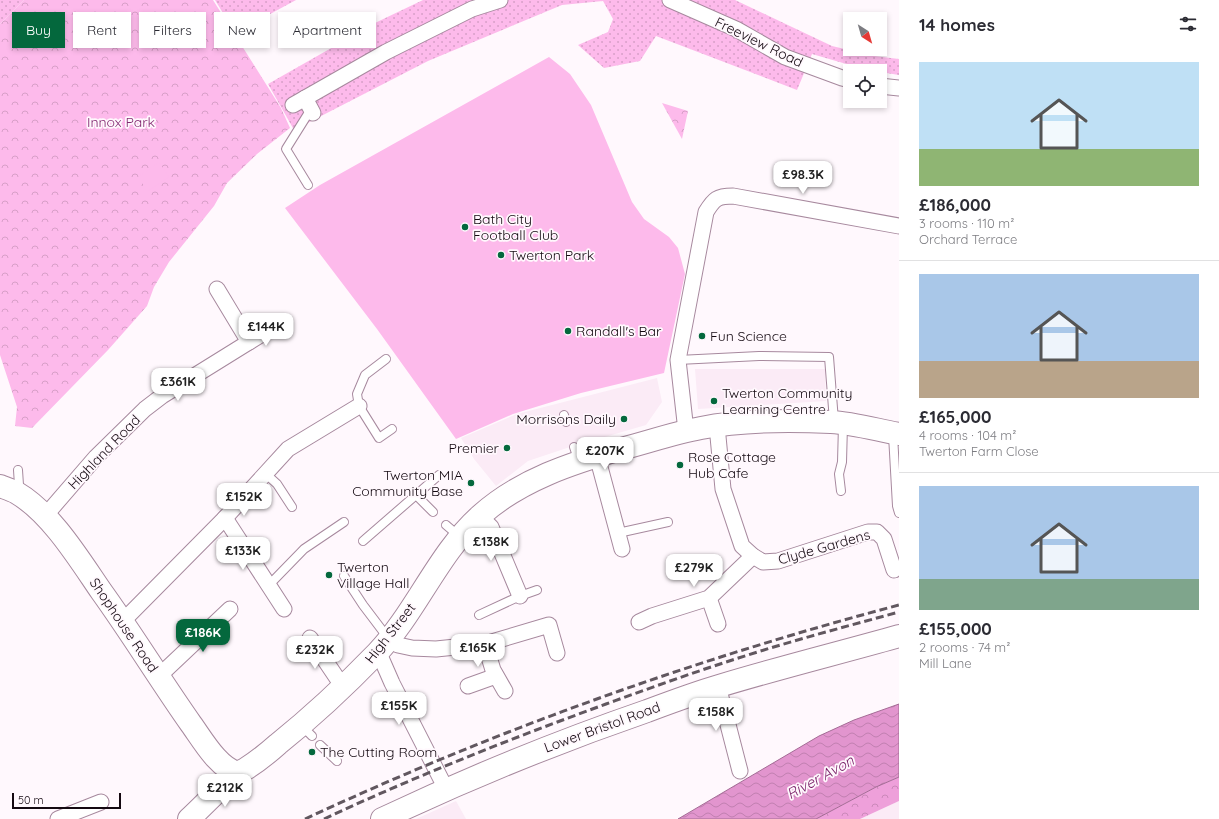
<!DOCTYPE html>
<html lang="en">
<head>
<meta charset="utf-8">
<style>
  body { margin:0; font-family:Quicksand,sans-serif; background:#f7f7f7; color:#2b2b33; height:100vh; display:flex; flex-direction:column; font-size:15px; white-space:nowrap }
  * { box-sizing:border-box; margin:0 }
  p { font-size:13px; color:#7c7c81 }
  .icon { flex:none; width:22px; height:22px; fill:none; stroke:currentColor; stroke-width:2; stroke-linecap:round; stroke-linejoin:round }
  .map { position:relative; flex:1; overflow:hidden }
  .sheet { display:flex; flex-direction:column; background:#fff; width:320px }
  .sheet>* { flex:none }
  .banner { position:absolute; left:12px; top:12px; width:380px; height:36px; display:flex; gap:8px }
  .needle { width:26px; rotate:143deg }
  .controls { position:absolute; left:843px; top:12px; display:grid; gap:8px }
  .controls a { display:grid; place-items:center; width:44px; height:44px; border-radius:0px; background:#fff; box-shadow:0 2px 6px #0003; font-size:20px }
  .scale { position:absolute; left:12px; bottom:10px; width:109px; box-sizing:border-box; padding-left:4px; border:2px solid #140911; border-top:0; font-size:11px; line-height:14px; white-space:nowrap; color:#140911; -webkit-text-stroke:3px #fff8fd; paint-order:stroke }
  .price { position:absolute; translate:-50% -34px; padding:0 9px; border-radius:8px; background:#fff; color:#222; font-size:13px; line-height:26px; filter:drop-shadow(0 1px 2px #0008) }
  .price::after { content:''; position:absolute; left:50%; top:24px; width:12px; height:9px; margin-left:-6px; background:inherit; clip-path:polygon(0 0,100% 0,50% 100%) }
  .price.on { background:#04683d; color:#fff }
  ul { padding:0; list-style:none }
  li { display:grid; align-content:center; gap:8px; height:212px; padding:0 20px }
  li+li { border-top:1px solid #e1e1e2 }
  li span { display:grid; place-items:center; height:124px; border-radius:0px; color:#555 }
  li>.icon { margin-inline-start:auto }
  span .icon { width:72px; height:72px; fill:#fffc; stroke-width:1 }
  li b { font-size:17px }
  h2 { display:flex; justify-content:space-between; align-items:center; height:48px; padding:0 20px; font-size:17px }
  .chip { padding:0 14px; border-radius:0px; background:#fff; box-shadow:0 2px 6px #0003; font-size:14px; line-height:36px }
  .chip.on { background:#04683d; color:#fff }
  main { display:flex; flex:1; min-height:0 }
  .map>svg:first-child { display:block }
  .built { fill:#fbebf6 }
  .grass { fill:url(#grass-dots) }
  .forest { fill:url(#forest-crowns) }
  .park { fill:url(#park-crowns) }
  .pitch { fill:#fdbaeb }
  .water { fill:url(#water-waves); stroke:#a46b95 }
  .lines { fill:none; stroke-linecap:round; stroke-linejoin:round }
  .lane-casing { stroke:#a7899e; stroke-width:10 }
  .street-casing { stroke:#a7899e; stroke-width:17 }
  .secondary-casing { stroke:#a7899e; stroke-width:24 }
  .highway-casing { stroke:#a7899e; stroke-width:24 }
  .lane { stroke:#fff; stroke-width:8 }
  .street { stroke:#fff; stroke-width:15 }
  .secondary { stroke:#fff; stroke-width:22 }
  .highway { stroke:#fff; stroke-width:22 }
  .rail { stroke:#61575f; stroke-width:3; stroke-dasharray:8 4; stroke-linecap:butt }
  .poi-dot { fill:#04683d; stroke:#fff8fd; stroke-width:1.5 }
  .labels { text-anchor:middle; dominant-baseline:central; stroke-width:3.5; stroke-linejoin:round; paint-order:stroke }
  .street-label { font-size:14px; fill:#140911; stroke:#fff8fd }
  .park-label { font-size:14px; fill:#842a72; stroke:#fff8fd }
  .poi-label { font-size:14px; fill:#140911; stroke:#fff8fd; text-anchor:start }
  .water-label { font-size:15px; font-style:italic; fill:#781e67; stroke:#fff8fd }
</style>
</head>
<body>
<main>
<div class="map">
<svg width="899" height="819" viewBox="0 0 899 819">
  <defs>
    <pattern id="grass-dots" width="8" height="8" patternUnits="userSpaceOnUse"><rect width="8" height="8" fill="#fdbaeb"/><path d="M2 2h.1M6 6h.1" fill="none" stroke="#d89fc8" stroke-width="1.8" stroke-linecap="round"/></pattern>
    <pattern id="forest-crowns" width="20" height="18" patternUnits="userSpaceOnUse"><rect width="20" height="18" fill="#eea0da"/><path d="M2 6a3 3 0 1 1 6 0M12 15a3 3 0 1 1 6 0" fill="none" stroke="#cb88ba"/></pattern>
    <pattern id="park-crowns" width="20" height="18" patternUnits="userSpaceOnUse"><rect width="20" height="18" fill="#fdbaeb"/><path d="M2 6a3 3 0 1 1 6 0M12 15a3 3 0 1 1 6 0" fill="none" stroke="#d89fc8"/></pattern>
    <pattern id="water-waves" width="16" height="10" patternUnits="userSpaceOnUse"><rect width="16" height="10" fill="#e295ce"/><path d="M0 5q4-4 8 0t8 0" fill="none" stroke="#c17fb0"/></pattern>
  </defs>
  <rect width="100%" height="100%" fill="#fff8fd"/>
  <g class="built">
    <path d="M 695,369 L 825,369 L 826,401 L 698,409 Z"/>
    <path d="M 657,378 L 662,402 L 646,425 L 567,448 L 528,461 L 496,486 L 474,459 L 461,438 L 517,414 Z"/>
    <path d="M 456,801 L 466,819 L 416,819 Z"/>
    <path d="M 899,801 L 899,819 L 860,819 Z"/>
  </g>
  <g class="grass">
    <path d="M 0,0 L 24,0 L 0,24 Z"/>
    <path d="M 215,0 L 296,0 L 235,33 Z"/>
    <path d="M 423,0 L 735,0 L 832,46 L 874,56 L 899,59 L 899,75 L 880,72 L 880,71 L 867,70 L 812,54 L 797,90 L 656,36 L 640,61 L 604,68 L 578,45 L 608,32 L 613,19 L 603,1 L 562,5 L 428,61 L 294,130 L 268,84 L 377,22 Z"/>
  </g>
  <path class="forest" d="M 899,777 L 899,801 L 860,819 L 816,819 L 876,787 Z"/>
  <g class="park">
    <path d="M 24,0 L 213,0 L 281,108 L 290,128 L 257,154 L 227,183 L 214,206 L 169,262 L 154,287 L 147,306 L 108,350 L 32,428 L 15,426 L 17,407 L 0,355 L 0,24 Z"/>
    <path d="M 662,103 L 688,111 L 682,139 Z"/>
  </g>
  <g class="pitch">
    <path d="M 549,57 L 570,74 L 591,105 L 632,202 L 644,219 L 669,237 L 678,248 L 685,274 L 664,373 L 581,393 L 513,414 L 456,439 L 377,329 L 285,208 L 320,185 Z"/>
    <path d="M 159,162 L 169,177 L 148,191 L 138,177 Z"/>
  </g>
  <path class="water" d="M 899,704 L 899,777 L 876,787 L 816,819 L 678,819 L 819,736 L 854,720 Z"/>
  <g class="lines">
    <defs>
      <g id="lane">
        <path d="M 308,185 L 286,149 L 311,109"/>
        <path d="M 386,359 L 365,375 L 357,394 L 359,406 L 379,438 L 392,429"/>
        <path d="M 678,360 L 759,356 L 829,357 L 834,421"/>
        <path d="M 564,415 L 566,422"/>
        <path d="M 893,435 L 897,506 L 899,513"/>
        <path d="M 574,447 L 579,462"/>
        <path d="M 266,474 L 277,484 L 292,507"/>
        <path d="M 17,491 L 19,485 L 18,470"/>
        <path d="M 841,491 L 839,474 L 842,462 L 843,425"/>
        <path d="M 416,495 L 439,475"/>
        <path d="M 446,525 L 460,537"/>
        <path d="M 618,533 L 668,522"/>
        <path d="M 363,541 L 416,495 L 433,512"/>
        <path d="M 344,576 L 363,605 L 388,638"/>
        <path d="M 268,586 L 304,549 L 344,522"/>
        <path d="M 479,615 L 520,596 L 537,590"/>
        <path d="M 302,726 L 312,736"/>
        <path d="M 320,745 L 337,761"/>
      </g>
      <g id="street">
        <path d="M 670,0 L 736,29 L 785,57 L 842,78 L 850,80"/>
        <path d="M 880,86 L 899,88"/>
        <path d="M 305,98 L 313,113"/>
        <path d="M 293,105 L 386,52 L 472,9 L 500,0"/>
        <path d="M 249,342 L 270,329"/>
        <path d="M 717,426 L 723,489 L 742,546 L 753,556 L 763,562 L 778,561 L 868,532 L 877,532 L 884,539 L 894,570"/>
        <path d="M 686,431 L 678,360 L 706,212 C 714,199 717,196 733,196 L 899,226"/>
        <path d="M 597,456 L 622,549"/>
        <path d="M 45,516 L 96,457 L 145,409 L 162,396 L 249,342 L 217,289"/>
        <path d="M 480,516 L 491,527 L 520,596"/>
        <path d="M 225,518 L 284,609"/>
        <path d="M 709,598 L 718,624"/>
        <path d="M 123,621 L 225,518 L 288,449 L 359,406"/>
        <path d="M 639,622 L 652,616 L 709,598 L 753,556"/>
        <path d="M 310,638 L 343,687"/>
        <path d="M 389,639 L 398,645 L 412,648 L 436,649 L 485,644 L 549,625 L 557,653"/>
        <path d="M 485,644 L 493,670 L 505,691"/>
        <path d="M 378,651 L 392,683 L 446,789"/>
        <path d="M 158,677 L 230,609"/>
        <path d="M 468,686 L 496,676"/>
        <path d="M 718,686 L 740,771"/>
        <path d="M 58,819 L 101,802"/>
      </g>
      <g id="secondary">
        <path d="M 0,486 C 5,488 12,490 17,493 C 51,513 79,559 101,591 C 132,634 160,680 191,724 C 202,739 218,768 238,773"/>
        <path d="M 189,819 C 205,804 220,788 236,774 C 240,772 244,770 247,768 C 258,761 269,752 278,744 C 313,716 346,685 377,653 C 417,611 438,553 481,515 C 520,480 572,463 621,449 C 648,442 674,433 701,428 C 742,420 789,420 831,422 C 853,423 877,430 899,434"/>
      </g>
      <path id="highway" d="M 382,819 C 469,778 557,742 647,711 C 671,702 695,693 719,686 C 778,668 839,653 899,636"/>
    </defs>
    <use href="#lane" class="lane-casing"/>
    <use href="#street" class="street-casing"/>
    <use href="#secondary" class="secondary-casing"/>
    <use href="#highway" class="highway-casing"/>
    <use href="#lane" class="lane"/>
    <use href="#street" class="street"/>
    <use href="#secondary" class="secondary"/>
    <use href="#highway" class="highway"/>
    <g class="rail">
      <path d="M 305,819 C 496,730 695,659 899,605"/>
      <path d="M 324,819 C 416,776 510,739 606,704 C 653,687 700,670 748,655 C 798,639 848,626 899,612"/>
    </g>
  </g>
  <g class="poi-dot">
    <circle cx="465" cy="227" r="4"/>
    <circle cx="501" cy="255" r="4"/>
    <circle cx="568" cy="331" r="4"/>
    <circle cx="702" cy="336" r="4"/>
    <circle cx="714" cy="401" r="4"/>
    <circle cx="624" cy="419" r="4"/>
    <circle cx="507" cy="448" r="4"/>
    <circle cx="680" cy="465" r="4"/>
    <circle cx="471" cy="483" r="4"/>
    <circle cx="329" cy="575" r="4"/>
    <circle cx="312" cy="752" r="4"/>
  </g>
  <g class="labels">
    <g class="street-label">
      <text transform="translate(759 42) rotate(26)">Freeview Road</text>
      <text transform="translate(104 452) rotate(-46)">Highland Road</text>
      <text transform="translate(824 547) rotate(-16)">Clyde Gardens</text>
      <text transform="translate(124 625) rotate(56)">Shophouse Road</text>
      <text transform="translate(390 633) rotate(-52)">High Street</text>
      <text transform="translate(602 727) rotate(-20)">Lower Bristol Road</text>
    </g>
    <g class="park-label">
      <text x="121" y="122">Innox Park</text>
    </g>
    <g class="poi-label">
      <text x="473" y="219">Bath City<tspan x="473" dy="16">Football Club</tspan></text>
      <text x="509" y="255">Twerton Park</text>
      <text x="576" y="331">Randall's Bar</text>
      <text x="710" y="336">Fun Science</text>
      <text x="722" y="393">Twerton Community<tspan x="722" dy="16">Learning Centre</tspan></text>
      <text x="616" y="419" text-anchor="end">Morrisons Daily</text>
      <text x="499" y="448" text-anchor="end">Premier</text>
      <text x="688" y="457">Rose Cottage<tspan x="688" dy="16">Hub Cafe</tspan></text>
      <text x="463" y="475" text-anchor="end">Twerton MIA<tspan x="463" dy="16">Community Base</tspan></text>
      <text x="337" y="567">Twerton<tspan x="337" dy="16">Village Hall</tspan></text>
      <text x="320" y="752">The Cutting Room</text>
    </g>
    <g class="water-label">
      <text transform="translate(820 777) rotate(-29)">River Avon</text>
    </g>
  </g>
</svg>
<div class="controls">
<a><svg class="needle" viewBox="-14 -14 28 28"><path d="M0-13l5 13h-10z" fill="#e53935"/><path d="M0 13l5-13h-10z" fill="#7c7c81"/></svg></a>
<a><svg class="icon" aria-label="locate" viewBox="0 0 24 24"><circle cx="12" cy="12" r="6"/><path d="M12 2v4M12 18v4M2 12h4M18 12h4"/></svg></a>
</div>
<div class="scale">50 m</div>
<b class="price" style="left:803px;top:195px">£98.3K</b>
<b class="price" style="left:266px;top:347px">£144K</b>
<b class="price" style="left:178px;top:402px">£361K</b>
<b class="price" style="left:605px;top:471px">£207K</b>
<b class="price" style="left:244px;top:517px">£152K</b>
<b class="price" style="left:491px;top:562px">£138K</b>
<b class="price" style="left:243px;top:571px">£133K</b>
<b class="price" style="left:694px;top:588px">£279K</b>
<b class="price on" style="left:203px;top:653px">£186K</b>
<b class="price" style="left:478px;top:668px">£165K</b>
<b class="price" style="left:315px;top:670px">£232K</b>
<b class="price" style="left:399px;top:726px">£155K</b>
<b class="price" style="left:716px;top:732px">£158K</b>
<b class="price" style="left:225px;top:808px">£212K</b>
<div class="banner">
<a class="chip on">Buy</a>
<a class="chip">Rent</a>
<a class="chip">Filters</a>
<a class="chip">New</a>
<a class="chip">Apartment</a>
</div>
</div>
<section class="sheet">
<h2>14 homes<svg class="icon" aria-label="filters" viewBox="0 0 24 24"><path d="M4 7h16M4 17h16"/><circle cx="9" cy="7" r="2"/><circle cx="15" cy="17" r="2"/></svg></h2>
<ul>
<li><span style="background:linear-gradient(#bfe0f5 70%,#8fb573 0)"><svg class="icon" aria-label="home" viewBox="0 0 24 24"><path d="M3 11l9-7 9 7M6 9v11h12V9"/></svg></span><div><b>£186,000</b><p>3 rooms · 110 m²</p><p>Orchard Terrace</p></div></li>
<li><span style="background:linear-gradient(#a9c7e8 70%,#b9a48a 0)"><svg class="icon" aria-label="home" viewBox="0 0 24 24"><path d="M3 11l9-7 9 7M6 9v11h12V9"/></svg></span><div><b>£165,000</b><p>4 rooms · 104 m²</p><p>Twerton Farm Close</p></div></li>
<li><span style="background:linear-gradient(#a9c7e8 75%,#7fa58c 0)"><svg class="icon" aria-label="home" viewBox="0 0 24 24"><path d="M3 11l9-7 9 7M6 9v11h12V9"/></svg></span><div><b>£155,000</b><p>2 rooms · 74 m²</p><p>Mill Lane</p></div></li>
</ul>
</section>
</main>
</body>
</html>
